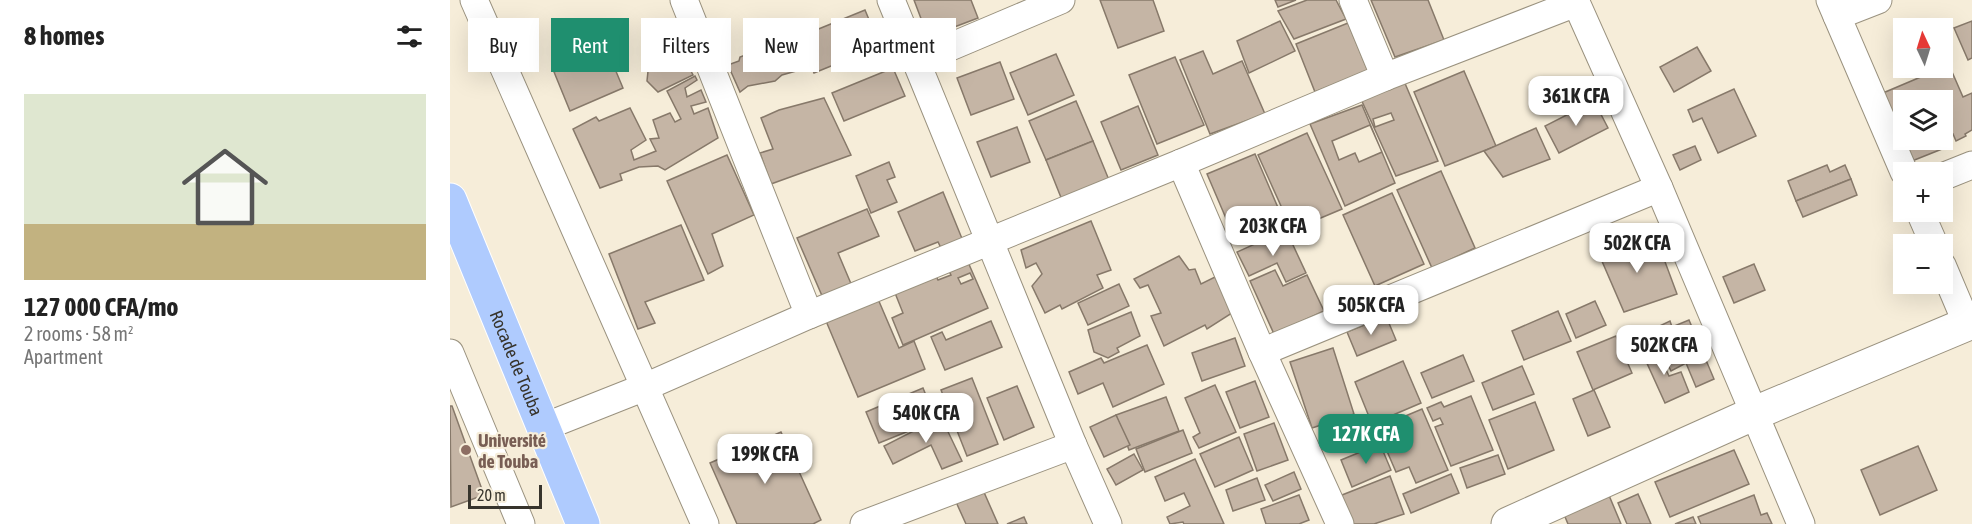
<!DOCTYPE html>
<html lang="en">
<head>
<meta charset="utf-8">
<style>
  body { margin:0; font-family:"Asap Condensed",sans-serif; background:#f2f2f2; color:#222; height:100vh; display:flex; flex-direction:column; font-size:22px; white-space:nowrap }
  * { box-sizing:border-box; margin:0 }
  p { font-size:20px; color:#767676 }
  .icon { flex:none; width:33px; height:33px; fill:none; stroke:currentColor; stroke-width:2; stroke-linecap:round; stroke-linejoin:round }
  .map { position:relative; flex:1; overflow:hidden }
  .side { display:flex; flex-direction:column; background:#fff; width:450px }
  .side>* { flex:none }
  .guide { position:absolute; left:18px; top:18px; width:570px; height:54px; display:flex; gap:12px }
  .needle { width:39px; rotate:356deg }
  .tools { position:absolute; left:1443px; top:18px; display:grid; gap:12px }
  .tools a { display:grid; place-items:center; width:60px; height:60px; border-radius:0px; background:#fff; box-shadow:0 6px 24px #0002; font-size:30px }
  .scale { position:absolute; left:18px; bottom:15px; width:74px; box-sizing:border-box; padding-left:6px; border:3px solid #37342c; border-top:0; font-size:16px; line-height:21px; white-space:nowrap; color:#37342c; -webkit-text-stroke:4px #f6edd9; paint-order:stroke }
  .price { position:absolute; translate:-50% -51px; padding:0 14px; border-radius:12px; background:#fff; color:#222; font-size:20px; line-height:39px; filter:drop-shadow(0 2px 3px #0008) }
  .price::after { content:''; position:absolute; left:50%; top:36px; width:18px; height:14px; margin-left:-9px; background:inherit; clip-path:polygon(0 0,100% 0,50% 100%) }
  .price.on { background:#1f8f6f; color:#fff }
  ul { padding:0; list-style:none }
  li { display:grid; align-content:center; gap:12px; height:318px; padding:0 24px }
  li span { display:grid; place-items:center; height:186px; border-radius:0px; color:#555 }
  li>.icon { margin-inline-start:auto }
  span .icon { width:108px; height:108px; fill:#fffc; stroke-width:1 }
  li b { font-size:26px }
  h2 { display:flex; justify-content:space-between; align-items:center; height:72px; padding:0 24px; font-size:26px }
  .pill { padding:0 21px; border-radius:0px; background:#fff; box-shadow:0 6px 24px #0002; font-size:21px; line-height:54px }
  .pill.on { background:#1f8f6f; color:#fff }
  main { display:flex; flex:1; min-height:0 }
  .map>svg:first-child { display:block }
  .building { fill:#c5b5a5; stroke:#87796a; stroke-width:1.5; fill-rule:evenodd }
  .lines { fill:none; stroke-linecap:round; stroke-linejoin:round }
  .minor-casing { stroke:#9a927f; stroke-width:29 }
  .tertiary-casing { stroke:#9a927f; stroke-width:35 }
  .primary-casing { stroke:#fff; stroke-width:35 }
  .minor { stroke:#fff; stroke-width:27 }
  .tertiary { stroke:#fff; stroke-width:33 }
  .primary { stroke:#afcbfe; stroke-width:33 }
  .education-dot { fill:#8d6e63; stroke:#f6edd9; stroke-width:2 }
  .labels { text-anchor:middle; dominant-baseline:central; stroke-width:4.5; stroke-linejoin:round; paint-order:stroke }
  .street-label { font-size:18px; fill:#37342c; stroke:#f6edd9 }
  .education-label { font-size:18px; font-weight:bold; fill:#785e54; stroke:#f6edd9; text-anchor:start }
</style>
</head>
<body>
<main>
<section class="side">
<h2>8 homes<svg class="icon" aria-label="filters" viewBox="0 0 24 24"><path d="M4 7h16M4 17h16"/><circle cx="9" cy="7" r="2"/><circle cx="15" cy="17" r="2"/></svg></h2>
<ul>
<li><span style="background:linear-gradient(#dfe7d0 70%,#c2b280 0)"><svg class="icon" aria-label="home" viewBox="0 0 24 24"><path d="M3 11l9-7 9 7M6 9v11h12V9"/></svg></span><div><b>127 000 CFA/mo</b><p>2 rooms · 58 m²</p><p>Apartment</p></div></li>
</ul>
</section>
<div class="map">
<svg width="1522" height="524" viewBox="0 0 1522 524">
  <rect width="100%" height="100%" fill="#f6edd9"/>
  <g class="building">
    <path d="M 464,0 L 521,0 L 528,18 L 478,37 Z"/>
    <path d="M 650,0 L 703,0 L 714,31 L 668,48 Z"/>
    <path d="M 825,0 L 846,0 L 828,7 Z"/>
    <path d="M 857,0 L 886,0 L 896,19 L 844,39 L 828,11 Z"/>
    <path d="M 921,0 L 978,0 L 994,40 L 945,57 Z"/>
    <path d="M 415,10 L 430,46 L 364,73 L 349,37 Z"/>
    <path d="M 215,21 L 243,75 L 208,92 L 197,81 L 200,52 L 214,46 L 205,27 Z"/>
    <path d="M 830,21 L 845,51 L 799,73 L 787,41 Z"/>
    <path d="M 1522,21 L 1522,58 L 1518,60 L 1504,28 Z"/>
    <path d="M 898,23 L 918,71 L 865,92 L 846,44 Z"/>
    <path d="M 340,38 L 352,65 L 346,71 L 332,75 L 325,81 L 298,86 L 290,92 L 278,65 L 289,61 L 290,57 Z"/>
    <path d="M 1247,47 L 1261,71 L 1224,92 L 1210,67 Z"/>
    <path d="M 157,50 L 173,88 L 120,111 L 104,72 Z"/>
    <path d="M 753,51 L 763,74 L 792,61 L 815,114 L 760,134 L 730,60 Z"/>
    <path d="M 606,54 L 624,95 L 578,115 L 560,73 Z"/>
    <path d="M 725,57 L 754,125 L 707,144 L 679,75 Z"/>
    <path d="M 550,62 L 564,99 L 521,115 L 507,78 Z"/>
    <path d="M 1499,65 L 1513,97 L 1522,93 L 1522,130 L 1515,134 L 1516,136 L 1506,141 L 1503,134 L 1493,138 L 1497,147 L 1462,161 L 1433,93 ZM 1454,100 L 1492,100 L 1492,140 L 1454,140 Z"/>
    <path d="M 443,68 L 455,96 L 394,121 L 382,93 Z"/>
    <path d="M 1014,71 L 1046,146 L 995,166 L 964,92 Z"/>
    <path d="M 245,76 L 247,80 L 235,88 L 237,97 L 251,90 L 256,102 L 241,106 L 244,114 L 258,108 L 268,138 L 215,170 L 208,166 L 189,167 L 170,174 L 172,180 L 150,188 L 123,129 L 146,117 L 149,121 L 180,108 L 196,140 L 181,150 L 184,160 L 206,151 L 200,139 L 209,138 L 203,120 L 220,113 L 225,122 L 231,119 L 217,91 Z"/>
    <path d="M 954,81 L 988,161 L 946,176 L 910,97 ZM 941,113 L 944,120 L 925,127 L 923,119 Z"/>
    <path d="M 1284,89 L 1306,136 L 1268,153 L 1252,118 L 1243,122 L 1238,110 Z"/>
    <path d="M 374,98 L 401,155 L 321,184 L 310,153 L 323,149 L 311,118 L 329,110 Z"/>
    <path d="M 626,101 L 643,141 L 596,160 L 579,121 Z"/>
    <path d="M 1144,101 L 1158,128 L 1109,153 L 1095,126 Z"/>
    <path d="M 912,105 L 945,183 L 895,206 L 860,124 ZM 920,125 L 932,152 L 909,162 L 905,153 L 889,160 L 882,141 Z"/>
    <path d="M 688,106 L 708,155 L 671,170 L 651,122 Z"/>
    <path d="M 567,127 L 580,162 L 541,177 L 527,142 Z"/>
    <path d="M 1086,128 L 1100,159 L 1053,177 L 1034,151 Z"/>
    <path d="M 857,133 L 892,209 L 866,220 L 859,207 L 836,217 L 808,155 Z"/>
    <path d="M 643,141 L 659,180 L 612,200 L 596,160 Z"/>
    <path d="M 1245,146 L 1251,160 L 1230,170 L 1223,155 Z"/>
    <path d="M 805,154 L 835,224 L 787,244 L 757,174 Z"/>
    <path d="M 277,155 L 304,215 L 262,234 L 273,266 L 258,274 L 217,181 Z"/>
    <path d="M 439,162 L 445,177 L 437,180 L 447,202 L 421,213 L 406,176 Z"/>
    <path d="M 1377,165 L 1380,172 L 1395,165 L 1401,179 L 1346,201 L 1338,181 Z"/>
    <path d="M 991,171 L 1025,248 L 982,268 L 947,190 Z"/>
    <path d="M 1401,179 L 1407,195 L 1353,217 L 1346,201 Z"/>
    <path d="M 493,192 L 513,241 L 492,250 L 488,242 L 465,251 L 448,212 Z"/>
    <path d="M 942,193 L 974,264 L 925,286 L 893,215 Z"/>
    <path d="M 417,209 L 429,236 L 388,253 L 402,286 L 373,298 L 347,238 Z"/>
    <path d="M 641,221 L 661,270 L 647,275 L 653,288 L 612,309 L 610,305 L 595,313 L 582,286 L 592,274 L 586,263 L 576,268 L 571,250 Z"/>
    <path d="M 231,225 L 254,280 L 195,302 L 205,323 L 188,329 L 159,254 Z"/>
    <path d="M 836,230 L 856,273 L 836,282 L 827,263 L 799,276 L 787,252 Z"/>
    <path d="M 1175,235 L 1181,252 L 1208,243 L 1227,294 L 1174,312 L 1148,252 L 1162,247 L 1160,241 Z"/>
    <path d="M 729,256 L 739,270 L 745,269 L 751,284 L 765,277 L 782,313 L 757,329 L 755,325 L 714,346 L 701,316 L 711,313 L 698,285 L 690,288 L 684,279 Z"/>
    <path d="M 518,262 L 538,308 L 453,345 L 442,318 L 453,313 L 445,293 L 486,276 L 488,280 L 501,275 L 499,271 ZM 520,273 L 523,279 L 511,284 L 508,278 Z"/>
    <path d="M 1304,264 L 1315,290 L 1284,303 L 1273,277 Z"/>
    <path d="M 825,270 L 833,286 L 857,275 L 874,311 L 824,334 L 800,281 Z"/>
    <path d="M 669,284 L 679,306 L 638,325 L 628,303 Z"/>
    <path d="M 428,299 L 449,348 L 464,341 L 475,369 L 408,397 L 376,321 Z"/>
    <path d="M 1145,301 L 1156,325 L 1126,338 L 1116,314 Z"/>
    <path d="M 1108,311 L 1121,341 L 1074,360 L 1062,331 Z"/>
    <path d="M 681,312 L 690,336 L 667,348 L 669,352 L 658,358 L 644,352 L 638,330 Z"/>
    <path d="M 936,316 L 946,340 L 907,356 L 897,332 Z"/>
    <path d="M 1239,320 L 1264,379 L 1246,387 L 1236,363 L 1221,371 L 1201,330 L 1220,321 L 1222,327 Z"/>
    <path d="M 541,321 L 552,347 L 495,370 L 481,337 L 492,332 L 496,340 Z"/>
    <path d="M 1166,336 L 1182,373 L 1143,390 L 1127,352 Z"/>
    <path d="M 785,338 L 795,366 L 752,381 L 742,353 Z"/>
    <path d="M 1204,344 L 1219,376 L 1231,372 L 1239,392 L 1215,403 L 1191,350 Z"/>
    <path d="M 697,345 L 714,384 L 663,407 L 653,383 L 628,394 L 619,372 L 651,358 L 654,363 Z"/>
    <path d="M 883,348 L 904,414 L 862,428 L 840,362 Z"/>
    <path d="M 1013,355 L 1024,381 L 982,398 L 971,373 Z"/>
    <path d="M 953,361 L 971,403 L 922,424 L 905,382 Z"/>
    <path d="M 1072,366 L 1084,394 L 1043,410 L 1032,383 Z"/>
    <path d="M 522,378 L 548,444 L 517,456 L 491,390 Z"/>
    <path d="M 805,381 L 819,417 L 790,428 L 776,392 Z"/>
    <path d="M 765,385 L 786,432 L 749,448 L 743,437 L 750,433 L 735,398 Z"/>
    <path d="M 567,386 L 584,427 L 554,440 L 537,398 Z"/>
    <path d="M 473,388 L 486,420 L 429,443 L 416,412 Z"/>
    <path d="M 1144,390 L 1160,427 L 1138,436 L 1123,399 Z"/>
    <path d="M 1021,396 L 1043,450 L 1001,466 L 985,427 L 993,424 L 990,418 L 983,421 L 977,408 L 991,402 L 994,407 Z"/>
    <path d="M 716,397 L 729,431 L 679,450 L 666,415 Z"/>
    <path d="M 1085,402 L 1104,450 L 1058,469 L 1039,420 Z"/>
    <path d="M 0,406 L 2,406 L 34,495 L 1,507 Z"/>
    <path d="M 972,409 L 998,470 L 966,483 L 959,467 L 946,472 L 927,428 Z"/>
    <path d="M 666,415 L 680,445 L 654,457 L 640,427 Z"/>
    <path d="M 491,417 L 512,461 L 492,469 L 481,445 L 443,464 L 434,446 Z"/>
    <path d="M 824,423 L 838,460 L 807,471 L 794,434 Z"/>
    <path d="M 733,430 L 742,453 L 695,472 L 686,449 Z"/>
    <path d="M 331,432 L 371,520 L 363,524 L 287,524 L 260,463 Z"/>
    <path d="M 789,437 L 803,470 L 765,487 L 750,454 Z"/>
    <path d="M 930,444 L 941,470 L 902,487 L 891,460 Z"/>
    <path d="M 1468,446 L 1487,490 L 1430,515 L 1411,470 Z"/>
    <path d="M 1284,450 L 1299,484 L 1220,517 L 1205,482 Z"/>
    <path d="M 684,454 L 693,470 L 666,485 L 657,469 Z"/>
    <path d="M 1048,455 L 1055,474 L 1017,488 L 1010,468 Z"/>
    <path d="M 745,459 L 774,524 L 734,524 L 733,522 L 720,524 L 717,517 L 740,506 L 734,493 L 715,501 L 705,477 Z"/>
    <path d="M 844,472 L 851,489 L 823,501 L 815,485 Z"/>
    <path d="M 1001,474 L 1009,493 L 961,513 L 953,494 Z"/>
    <path d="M 940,476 L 954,514 L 924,524 L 900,524 L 887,497 Z"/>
    <path d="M 807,478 L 815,500 L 783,511 L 776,490 Z"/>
    <path d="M 533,490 L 548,524 L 516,524 L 506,502 Z"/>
    <path d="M 1158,493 L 1171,524 L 1118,524 L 1113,512 Z"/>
    <path d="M 1188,494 L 1201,524 L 1177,524 L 1168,503 Z"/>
    <path d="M 849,495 L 859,520 L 849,524 L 816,524 L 811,509 Z"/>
    <path d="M 1304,495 L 1311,515 L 1317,513 L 1322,524 L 1251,524 L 1248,517 Z"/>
    <path d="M 574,517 L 577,524 L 557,524 Z"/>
    <path d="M 1243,517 L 1246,524 L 1225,524 Z"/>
  </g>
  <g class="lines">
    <defs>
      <g id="minor">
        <path d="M 24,0 L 255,524"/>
        <path d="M 234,0 L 359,315"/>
        <path d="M 441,0 L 623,445 L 658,524"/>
        <path d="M 903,0 L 935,77"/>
        <path d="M 1125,0 L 1209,188 L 1351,524"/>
        <path d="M 1380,0 L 1454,172"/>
        <path d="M 1387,16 L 1428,0"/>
        <path d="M 467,61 L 611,0"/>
        <path d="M 731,163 L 812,352 L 890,524"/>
        <path d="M 1492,177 L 1522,165"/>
        <path d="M 1470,212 L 1484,244"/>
        <path d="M 1492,265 L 1517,324"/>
        <path d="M 812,352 L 1209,188"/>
        <path d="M 0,353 L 71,524"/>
        <path d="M 94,427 L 195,387 L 359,315 L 731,163 L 935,77 L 1126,3"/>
        <path d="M 414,524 L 623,445"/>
      </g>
      <path id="tertiary" d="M 1058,524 L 1305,413 L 1522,322"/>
      <g id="primary">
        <path id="s1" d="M 0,200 L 133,524"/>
      </g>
    </defs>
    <use href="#minor" class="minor-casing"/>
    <use href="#tertiary" class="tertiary-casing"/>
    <use href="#primary" class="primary-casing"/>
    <use href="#minor" class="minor"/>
    <use href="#tertiary" class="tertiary"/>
    <use href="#primary" class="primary"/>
  </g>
  <circle class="education-dot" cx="16" cy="450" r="6"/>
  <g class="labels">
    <g class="street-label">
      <text stroke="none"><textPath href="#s1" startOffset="176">Rocade de Touba</textPath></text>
    </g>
    <g class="education-label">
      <text x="28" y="440">Université<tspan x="28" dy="21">de Touba</tspan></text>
    </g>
  </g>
</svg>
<div class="tools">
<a><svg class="needle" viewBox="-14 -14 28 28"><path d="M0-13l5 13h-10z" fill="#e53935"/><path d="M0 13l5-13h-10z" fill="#767676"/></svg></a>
<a><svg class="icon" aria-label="layers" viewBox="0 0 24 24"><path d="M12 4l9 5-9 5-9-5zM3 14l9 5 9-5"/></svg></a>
<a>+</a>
<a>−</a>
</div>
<div class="scale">20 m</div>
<b class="price" style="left:1126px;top:127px">361K CFA</b>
<b class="price" style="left:823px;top:257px">203K CFA</b>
<b class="price" style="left:1187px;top:274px">502K CFA</b>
<b class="price" style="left:921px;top:336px">505K CFA</b>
<b class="price" style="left:1214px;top:376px">502K CFA</b>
<b class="price" style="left:476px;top:444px">540K CFA</b>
<b class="price on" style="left:916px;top:465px">127K CFA</b>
<b class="price" style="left:315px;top:485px">199K CFA</b>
<div class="guide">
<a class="pill">Buy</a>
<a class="pill on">Rent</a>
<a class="pill">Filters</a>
<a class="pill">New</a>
<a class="pill">Apartment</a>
</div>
</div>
</main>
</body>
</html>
